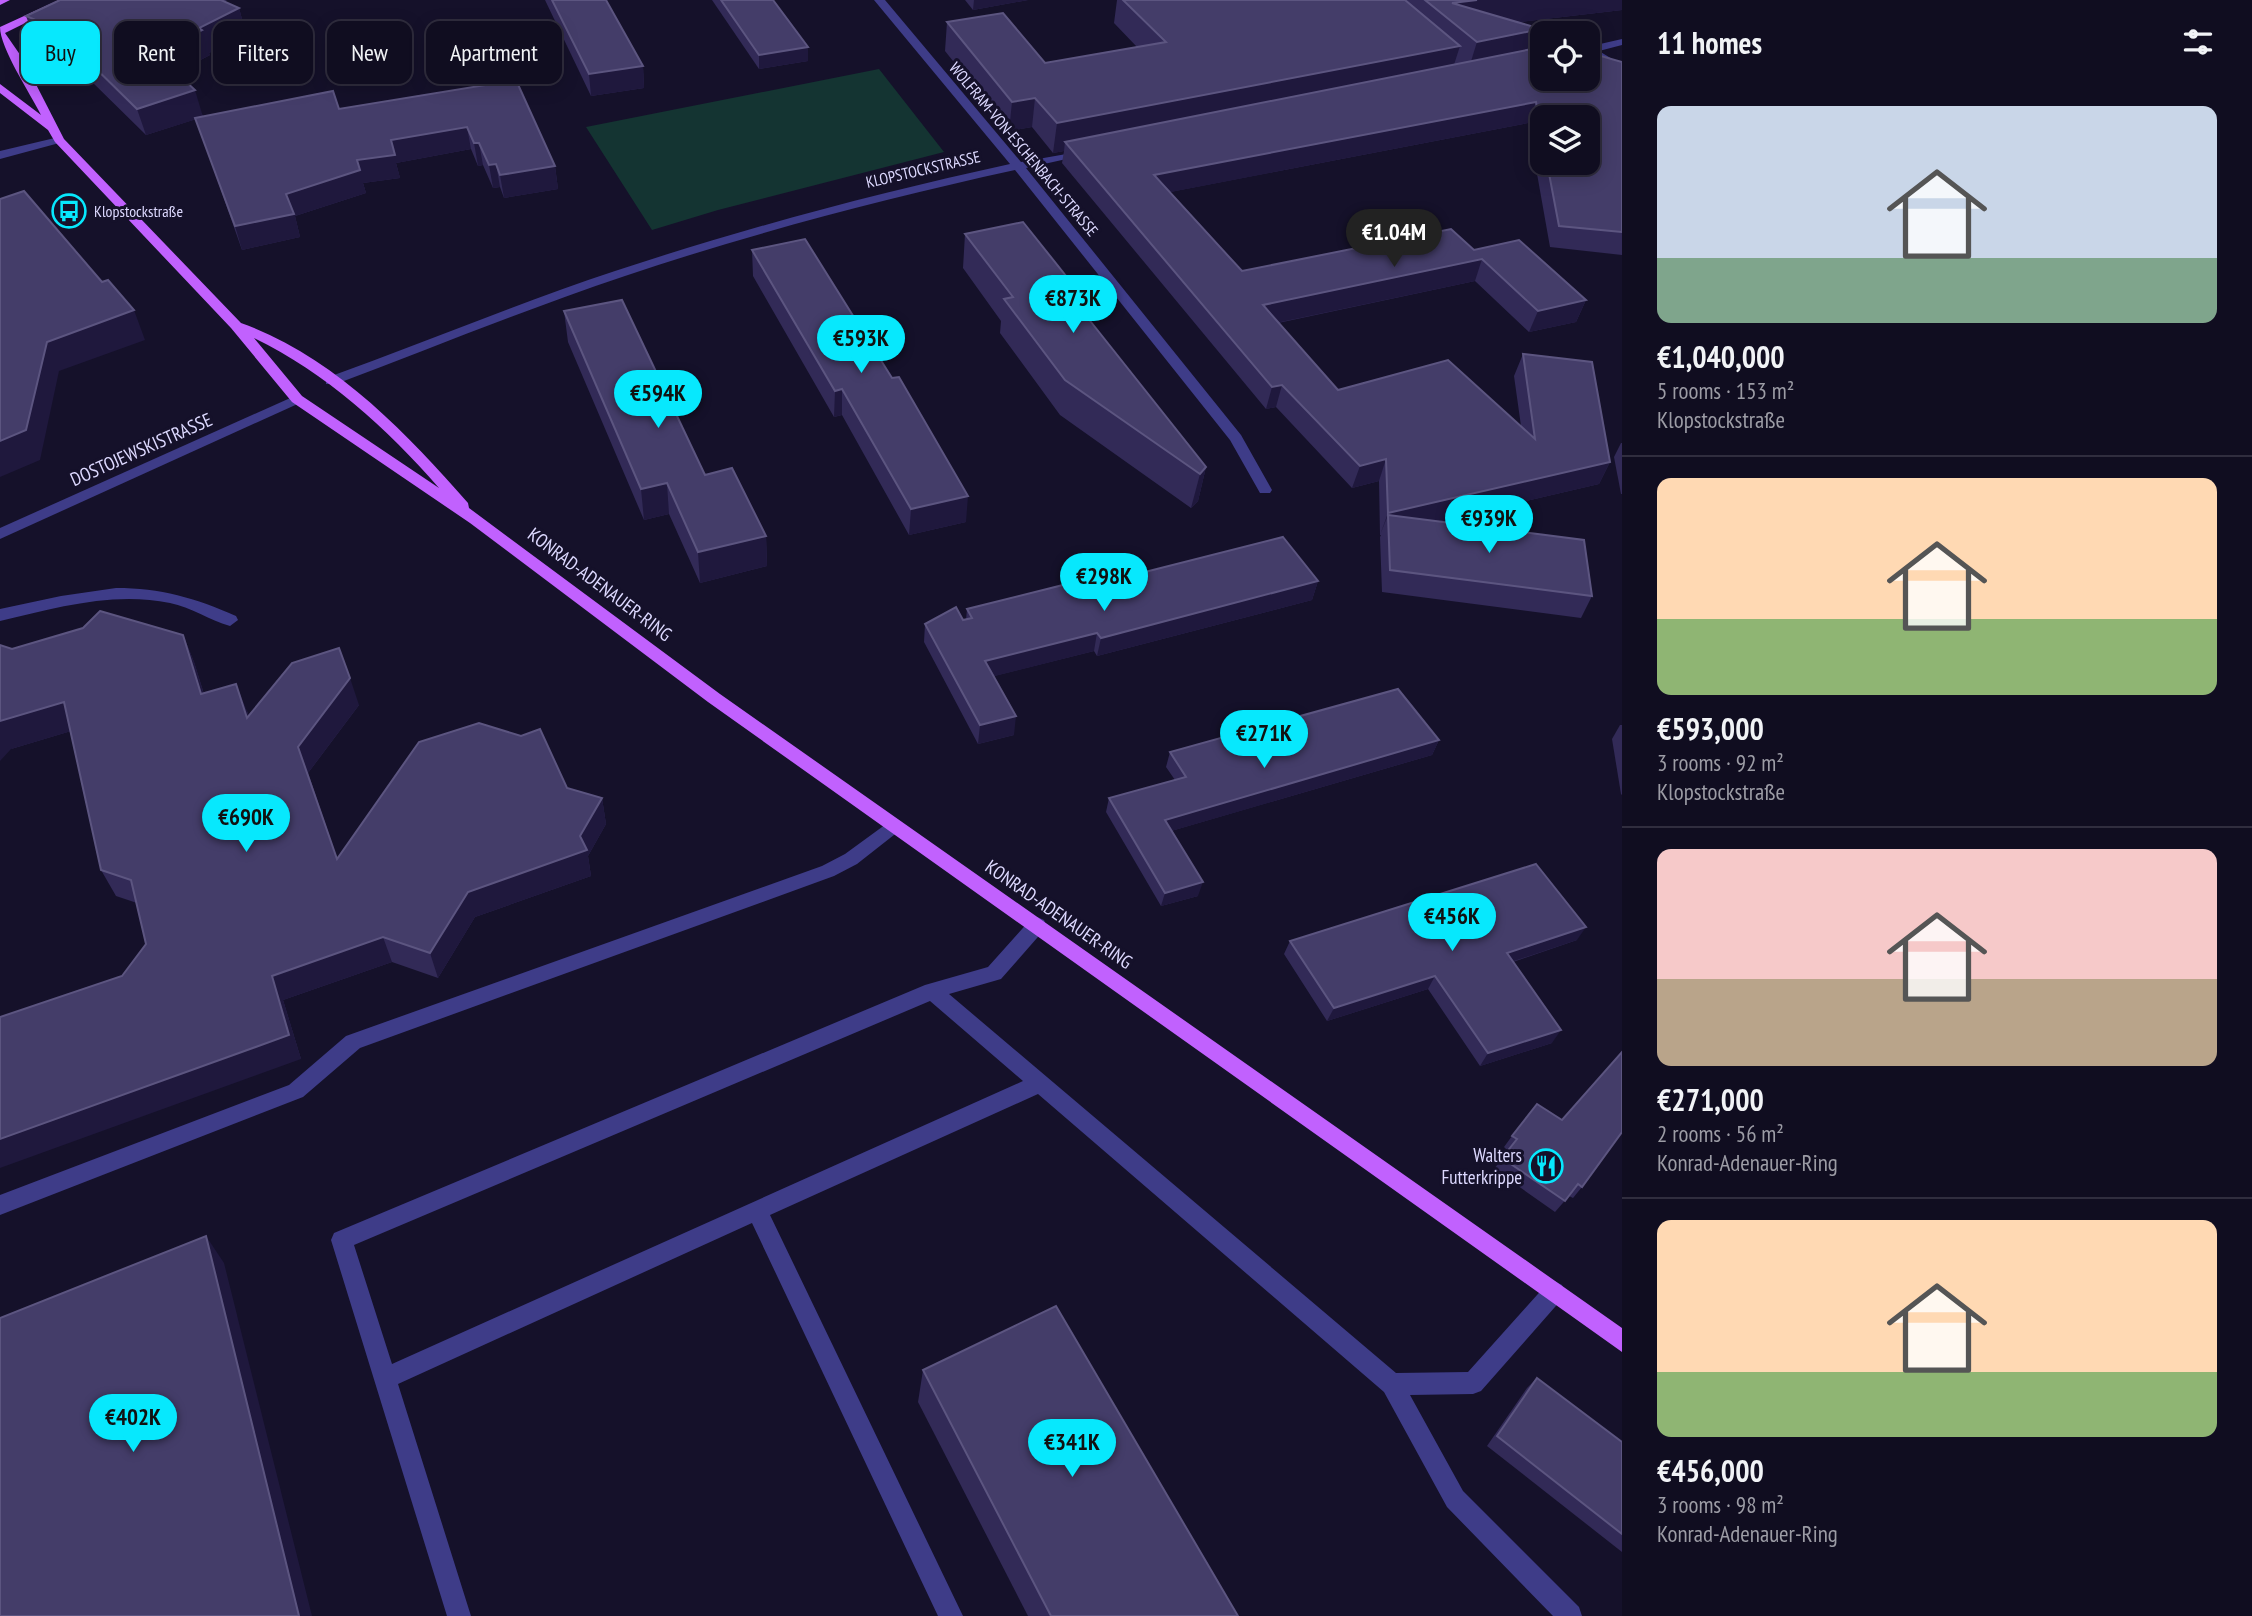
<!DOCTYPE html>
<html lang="en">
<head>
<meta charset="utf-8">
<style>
  body { margin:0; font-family:"PT Sans Narrow",sans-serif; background:#191629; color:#f1f3f6; height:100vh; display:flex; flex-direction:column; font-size:26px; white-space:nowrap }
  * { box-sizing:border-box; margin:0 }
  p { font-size:23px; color:#9c9ca5 }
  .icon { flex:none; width:38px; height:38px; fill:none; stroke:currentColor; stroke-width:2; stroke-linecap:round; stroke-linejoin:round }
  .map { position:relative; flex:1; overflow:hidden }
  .drawer { display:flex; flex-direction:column; background:#100d20; width:630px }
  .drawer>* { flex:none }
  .guide { position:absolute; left:21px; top:21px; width:665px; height:63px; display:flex; gap:14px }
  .controls { position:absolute; left:1530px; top:21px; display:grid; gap:14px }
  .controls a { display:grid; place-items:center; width:70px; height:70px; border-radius:14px; background:#100d20; box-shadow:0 4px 18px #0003,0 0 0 2px #302d3e; font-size:35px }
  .price { position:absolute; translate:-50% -60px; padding:0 16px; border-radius:24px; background:#07e8fd; color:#111; font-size:23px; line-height:46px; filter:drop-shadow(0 2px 4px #0008) }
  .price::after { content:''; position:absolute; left:50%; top:42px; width:21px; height:16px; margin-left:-10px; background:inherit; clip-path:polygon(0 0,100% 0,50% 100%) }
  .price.on { background:#222; color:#fff }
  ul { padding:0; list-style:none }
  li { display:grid; align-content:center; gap:14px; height:371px; padding:0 35px }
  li+li { border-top:2px solid #302d3e }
  li span { display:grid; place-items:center; height:217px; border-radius:14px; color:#555 }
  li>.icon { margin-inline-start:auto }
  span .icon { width:126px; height:126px; fill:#fffc; stroke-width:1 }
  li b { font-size:30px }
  h2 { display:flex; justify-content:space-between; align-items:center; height:84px; padding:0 35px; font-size:30px }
  .chip { padding:0 24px; border-radius:14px; background:#100d20; box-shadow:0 4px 18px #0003,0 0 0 2px #302d3e; font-size:24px; line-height:63px }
  .chip.on { background:#07e8fd; color:#111 }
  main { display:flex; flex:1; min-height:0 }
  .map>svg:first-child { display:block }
  .green { fill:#143432 }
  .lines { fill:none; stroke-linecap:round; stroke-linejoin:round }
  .service { fill:#3e3c88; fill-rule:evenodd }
  .minor { fill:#3e3c88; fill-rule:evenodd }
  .primary { fill:#c161fe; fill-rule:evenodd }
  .wall { fill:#322a57; fill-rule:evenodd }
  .shaded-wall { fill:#1f183d }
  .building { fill:#443d69; stroke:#5c5580; stroke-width:2 }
  .labels { text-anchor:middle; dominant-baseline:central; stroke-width:6; stroke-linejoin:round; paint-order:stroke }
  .far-street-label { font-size:16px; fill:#ddd9ff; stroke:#15112a }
  .far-poi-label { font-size:16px; fill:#ddd9ff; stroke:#15112a; text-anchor:start }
  .street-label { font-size:19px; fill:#ddd9ff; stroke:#15112a }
  .poi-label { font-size:19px; fill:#ddd9ff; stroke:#15112a; text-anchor:end }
</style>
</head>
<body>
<main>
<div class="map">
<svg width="1622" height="1616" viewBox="0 0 1622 1616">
  <rect width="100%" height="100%" fill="#15112a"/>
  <path class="green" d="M 879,69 L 944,152 L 718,210 L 652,230 L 586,127 Z"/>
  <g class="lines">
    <g class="service">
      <path d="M 59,137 L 63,138 L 63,142 L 0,159 L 0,151 Z"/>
      <path d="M 116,588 C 160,588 196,598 236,616 L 238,620 L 230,626 C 209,620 191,607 170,603 C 113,591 55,608 0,621 L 0,609 L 61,596 Z"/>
      <path d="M 893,819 L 899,821 L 902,826 L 899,831 L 857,864 L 834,876 L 360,1048 L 303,1097 L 0,1215 L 0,1195 L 289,1085 L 346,1036 L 822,866 L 845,854 Z"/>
      <path d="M 1037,917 L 1044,920 L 1046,925 L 1044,930 L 1001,979 L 949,994 L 1396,1373 L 1468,1372 L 1546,1285 L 1554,1281 L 1562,1285 L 1565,1292 L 1562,1299 L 1481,1391 L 1473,1394 L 1410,1395 L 1463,1491 L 1579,1607 L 1582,1616 L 1553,1616 L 1447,1507 L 1384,1392 L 1038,1094 L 770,1215 L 963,1616 L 938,1616 L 752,1223 L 398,1384 L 471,1616 L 447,1616 L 331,1240 L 334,1233 L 925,985 L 988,967 L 1030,920 ZM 930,1001 L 1023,1081 L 392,1364 L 354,1245 Z"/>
    </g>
    <g class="minor">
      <path d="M 874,0 L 885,0 L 1021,162 L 1089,150 L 1089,154 L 1026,168 L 1241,435 L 1272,490 L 1270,493 L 1260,493 L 1230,440 L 1015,170 C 883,199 753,233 625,276 C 527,309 432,348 336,384 L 326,384 L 326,378 C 423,343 518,303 615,271 C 745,228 877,193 1010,164 Z"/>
      <path d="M 1622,39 L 1622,45 L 1599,51 L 1622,65 L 1622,73 L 1587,54 L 1587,47 Z"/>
      <path d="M 297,395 L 302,396 L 302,402 L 0,539 L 0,528 Z"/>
    </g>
    <g class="primary">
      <path d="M 0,0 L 10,0 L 0,5 Z"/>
      <path d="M 59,0 L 72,0 L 5,33 L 23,59 L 64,139 L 241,323 C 332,355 406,432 468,503 L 469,508 L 720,694 L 1622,1328 L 1622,1352 L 708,702 L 470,523 L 292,402 L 231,328 L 55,142 L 48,130 L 0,93 L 0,84 L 41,115 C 30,93 0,48 0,27 ZM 254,338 C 326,373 387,428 439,488 L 302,396 Z"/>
    </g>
  </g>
  <g class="wall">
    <path d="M 60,0 L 227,0 L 224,2 L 239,8 L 246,34 L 209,53 L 210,55 L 176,73 L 203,116 L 339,109 L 516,80 L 555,166 L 558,189 L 504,198 L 500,187 L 493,188 L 483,165 L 478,166 L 471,149 L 396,163 L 400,178 L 363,183 L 366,193 L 295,216 L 300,237 L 242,250 L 196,119 L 146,135 L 87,77 L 82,62 L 35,41 L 26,16 Z"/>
    <path d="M 545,0 L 606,0 L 643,66 L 644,88 L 591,96 Z"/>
    <path d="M 712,0 L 773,0 L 808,47 L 808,61 L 759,69 Z"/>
    <path d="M 965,0 L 1028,0 L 973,10 Z"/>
    <path d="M 1117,0 L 1622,0 L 1622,10 L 1519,22 L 1541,29 L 1534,49 L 1622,62 L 1622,255 L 1550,247 L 1528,123 L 1170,192 L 1242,271 L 1474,250 L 1586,300 L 1576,322 L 1529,332 L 1475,281 L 1278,323 L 1338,390 L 1521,426 L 1514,376 L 1523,354 L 1610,462 L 1599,484 L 1437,522 L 1592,596 L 1581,618 L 1382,592 L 1380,537 L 1381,535 L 1380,535 L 1379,481 L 1352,488 L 1276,407 L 1266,409 L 1062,163 L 1064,151 L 1053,153 L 1032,127 L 1009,131 L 945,51 L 947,22 L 1045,63 L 1137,47 L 1114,23 ZM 1542,117 L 1587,163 L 1542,163 Z"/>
    <path d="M 965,234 L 1076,304 L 1206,467 L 1198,501 L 1191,508 L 1060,415 L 1000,333 L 1001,321 L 963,268 Z"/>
    <path d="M 752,250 L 892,378 L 966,522 L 909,535 L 842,415 L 834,417 L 753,276 Z"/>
    <path d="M 564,311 L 705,475 L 766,536 L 767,566 L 700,583 L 669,514 L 644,520 L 568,342 Z"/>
    <path d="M 1621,443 L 1622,443 L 1622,494 L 1621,494 L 1614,457 Z"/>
    <path d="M 1318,581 L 1312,600 L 1097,656 L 1094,651 L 994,676 L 1014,735 L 978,744 L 924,642 L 925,624 L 963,620 L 966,620 L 967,609 L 1070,591 Z"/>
    <path d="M 183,635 L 194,662 L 204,694 L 247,711 L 249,716 L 359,705 L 308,773 L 337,858 L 567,788 L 602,798 L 606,824 L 588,856 L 591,876 L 475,917 L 438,978 L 392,962 L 283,1000 L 301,1059 L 122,976 L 146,944 L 137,903 L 116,896 L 101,870 L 71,731 L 11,749 Z"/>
    <path d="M 1620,725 L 1622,725 L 1622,795 L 1621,794 L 1612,739 Z"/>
    <path d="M 1439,740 L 1432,755 L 1171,831 L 1198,896 L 1161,906 L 1106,812 L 1109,798 L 1175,780 L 1166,767 L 1170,752 Z"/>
    <path d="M 1577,940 L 1513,962 L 1552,1043 L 1480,1066 L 1428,989 L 1327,1021 L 1284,954 L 1290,941 Z"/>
    <path d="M 1512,1136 L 1582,1187 L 1573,1198 L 1569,1196 L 1555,1212 L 1494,1169 L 1508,1151 L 1504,1147 Z"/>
    <path d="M 923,1370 L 1238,1616 L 1028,1616 L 918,1402 Z"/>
    <path d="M 1537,1378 L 1622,1442 L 1622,1552 L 1487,1446 L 1527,1388 Z"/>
  </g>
  <g class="shaded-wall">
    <path d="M 974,0 L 1028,0 L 973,10 Z"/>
    <path d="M 1477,0 L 1622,0 L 1622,10 L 1461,29 L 1452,3 Z"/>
    <path d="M 239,8 L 246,34 L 209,53 L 210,55 L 163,79 L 155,53 L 199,28 Z"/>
    <path d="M 1541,29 L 1531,58 L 1468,71 L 1477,42 Z"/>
    <path d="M 1460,46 L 1451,74 L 1065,142 L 1064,151 L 1053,153 L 1057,123 Z"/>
    <path d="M 808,47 L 808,61 L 759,69 L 759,55 Z"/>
    <path d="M 643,66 L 644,88 L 591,96 L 589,74 Z"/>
    <path d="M 195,90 L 203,117 L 146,135 L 137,109 Z"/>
    <path d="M 1035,98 L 1032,127 L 1009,131 L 1012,102 Z"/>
    <path d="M 1536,102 L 1528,123 L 1150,196 L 1154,175 Z"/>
    <path d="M 467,127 L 471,149 L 396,163 L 400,178 L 363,183 L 366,193 L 295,216 L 300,237 L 242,250 L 235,226 L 286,194 L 357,160 L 391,140 Z"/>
    <path d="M 474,143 L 479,143 L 483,165 L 478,166 Z"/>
    <path d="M 496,164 L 500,187 L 493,188 L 489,165 Z"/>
    <path d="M 555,166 L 558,189 L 504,198 L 500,175 Z"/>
    <path d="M 1482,259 L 1475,281 L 1257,327 L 1263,305 Z"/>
    <path d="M 1078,291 L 1073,325 L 1068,293 Z"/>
    <path d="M 1586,300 L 1576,322 L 1529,332 L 1538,311 Z"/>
    <path d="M 134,310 L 145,340 L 59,371 L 40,460 L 0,477 L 0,441 L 47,342 Z"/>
    <path d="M 1282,385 L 1276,407 L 1266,409 L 1272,387 Z"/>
    <path d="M 842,389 L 842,415 L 834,417 L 835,391 Z"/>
    <path d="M 1386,459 L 1379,481 L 1352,488 L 1360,466 Z"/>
    <path d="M 1610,462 L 1599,484 L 1389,533 L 1388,515 L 1380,535 L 1388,513 Z"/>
    <path d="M 1206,467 L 1198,501 L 1191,508 L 1200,474 Z"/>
    <path d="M 667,483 L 669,514 L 644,520 L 641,489 Z"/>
    <path d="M 968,496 L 966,522 L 909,535 L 911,509 Z"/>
    <path d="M 766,536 L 767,566 L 700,583 L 698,552 Z"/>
    <path d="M 1318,581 L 1312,600 L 1097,656 L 1101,638 Z"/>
    <path d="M 1097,633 L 1094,651 L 983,679 L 985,661 Z"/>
    <path d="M 183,635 L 194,662 L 212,721 L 201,694 Z"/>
    <path d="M 350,678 L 359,705 L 308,773 L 346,884 L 298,747 Z"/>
    <path d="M 236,684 L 247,711 L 258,745 L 247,718 Z"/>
    <path d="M 64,702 L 78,729 L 11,749 L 0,761 L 0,721 Z"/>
    <path d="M 1016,716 L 1014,735 L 978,744 L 980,725 Z"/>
    <path d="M 1439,740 L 1432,755 L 1161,834 L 1165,820 Z"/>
    <path d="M 602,798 L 606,824 L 588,856 L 591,876 L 475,917 L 438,978 L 430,953 L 468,892 L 580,836 Z"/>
    <path d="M 1203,882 L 1198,896 L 1161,906 L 1165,893 Z"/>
    <path d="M 1586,927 L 1577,940 L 1499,966 L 1507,953 Z"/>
    <path d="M 383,937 L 392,962 L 283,1000 L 301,1059 L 0,1168 L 0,1139 L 272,976 Z"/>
    <path d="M 1435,976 L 1428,989 L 1327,1021 L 1334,1008 Z"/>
    <path d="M 1561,1030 L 1552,1043 L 1480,1066 L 1488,1053 Z"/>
    <path d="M 206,1236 L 224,1263 L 312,1616 L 299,1616 Z"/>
  </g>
  <g class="building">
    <path d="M 60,0 L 221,0 L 239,8 L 199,28 L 202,30 L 155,53 L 195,90 L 137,109 L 78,51 L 92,44 L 26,16 Z"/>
    <path d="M 552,0 L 606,0 L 643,66 L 589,74 Z"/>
    <path d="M 721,0 L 773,0 L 808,47 L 759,55 Z"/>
    <path d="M 1123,0 L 1405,0 L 1460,46 L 1057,123 L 1035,98 L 1012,102 L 947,22 L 1003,13 L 1045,63 L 1166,42 Z"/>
    <path d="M 1425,0 L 1477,0 L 1452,3 L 1541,29 L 1477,42 Z"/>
    <path d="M 1542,47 L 1542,79 L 1587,79 L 1587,52 L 1622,62 L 1622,232 L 1559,226 L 1547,163 L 1587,163 L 1587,117 L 1542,117 L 1542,134 L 1536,102 L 1154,175 L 1242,271 L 1451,229 L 1474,250 L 1519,240 L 1586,300 L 1538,311 L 1482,259 L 1263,305 L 1338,390 L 1448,360 L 1535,439 L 1523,354 L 1592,362 L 1610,462 L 1388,513 L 1386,459 L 1360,466 L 1282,385 L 1272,387 L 1065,142 Z"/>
    <path d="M 516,80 L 555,166 L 500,175 L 496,164 L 489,165 L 479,143 L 474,143 L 467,127 L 391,140 L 395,155 L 357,160 L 360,170 L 286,194 L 294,214 L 235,226 L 195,118 L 333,91 L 339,109 Z"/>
    <path d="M 24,191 L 102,282 L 108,280 L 134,310 L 47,342 L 26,430 L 0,441 L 0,199 Z"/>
    <path d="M 1023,222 L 1078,291 L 1068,293 L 1206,467 L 1200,474 L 1065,380 L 1004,299 L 1013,297 L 965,234 Z"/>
    <path d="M 805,239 L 892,378 L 899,377 L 968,496 L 911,509 L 842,389 L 835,391 L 752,250 Z"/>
    <path d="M 622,300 L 705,475 L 732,468 L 766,536 L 698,552 L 667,483 L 641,489 L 564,311 Z"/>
    <path d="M 1388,515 L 1584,540 L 1592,596 L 1390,570 Z"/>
    <path d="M 1283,537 L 1318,581 L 1101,638 L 1097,633 L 985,661 L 1016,716 L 980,725 L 925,624 L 956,607 L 963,620 L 972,618 L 967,609 L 1067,584 L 1070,591 Z"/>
    <path d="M 100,611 L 183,635 L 201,694 L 236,684 L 247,718 L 292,663 L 339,648 L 350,678 L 298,747 L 337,859 L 419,742 L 479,723 L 521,736 L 540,729 L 567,788 L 602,798 L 580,836 L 587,850 L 468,892 L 430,953 L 383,937 L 272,976 L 289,1035 L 0,1139 L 0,1017 L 122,976 L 146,944 L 131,880 L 101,870 L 64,702 L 0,721 L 0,645 L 12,649 L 83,628 Z"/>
    <path d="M 1398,689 L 1439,740 L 1165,820 L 1203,882 L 1165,893 L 1109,798 L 1186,777 L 1170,752 Z"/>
    <path d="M 1536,864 L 1586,927 L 1507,953 L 1561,1030 L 1488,1053 L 1435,976 L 1334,1008 L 1290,941 Z"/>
    <path d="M 1622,1052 L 1622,1132 L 1582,1187 L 1578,1184 L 1565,1201 L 1502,1158 L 1517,1139 L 1512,1136 L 1537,1104 L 1562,1120 Z"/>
    <path d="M 206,1236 L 299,1616 L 0,1616 L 0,1318 Z"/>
    <path d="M 1056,1306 L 1238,1616 L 1051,1616 L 923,1370 Z"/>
    <path d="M 1537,1378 L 1622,1442 L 1622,1534 L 1497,1436 Z"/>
  </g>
  <defs>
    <symbol id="bus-ring" viewBox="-11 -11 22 22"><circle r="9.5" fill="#15112a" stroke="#07e8fd" stroke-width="1.5"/><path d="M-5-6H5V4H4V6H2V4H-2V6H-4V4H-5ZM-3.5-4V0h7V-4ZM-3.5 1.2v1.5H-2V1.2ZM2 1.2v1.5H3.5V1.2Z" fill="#07e8fd"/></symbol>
    <symbol id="restaurant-ring" viewBox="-11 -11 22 22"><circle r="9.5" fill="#15112a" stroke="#07e8fd" stroke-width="1.5"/><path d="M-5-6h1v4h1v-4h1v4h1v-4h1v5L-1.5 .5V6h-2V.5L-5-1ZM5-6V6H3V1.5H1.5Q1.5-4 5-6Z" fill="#07e8fd"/></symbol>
  </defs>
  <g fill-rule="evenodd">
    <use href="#bus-ring" x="50" y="192" width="38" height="38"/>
    <use href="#restaurant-ring" x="1527" y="1147" width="38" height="38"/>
  </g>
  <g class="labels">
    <g class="far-street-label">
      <text transform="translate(1024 149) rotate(50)">WOLFRAM-VON-ESCHENBACH-STRASSE</text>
      <text transform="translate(923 169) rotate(-13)">KLOPSTOCKSTRASSE</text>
    </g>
    <g class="far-poi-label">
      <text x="94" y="211">Klopstockstraße</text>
    </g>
    <g class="street-label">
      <text transform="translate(141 449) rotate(-24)">DOSTOJEWSKISTRASSE</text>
      <text transform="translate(600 584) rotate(37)">KONRAD-ADENAUER-RING</text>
      <text transform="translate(1059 914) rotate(35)">KONRAD-ADENAUER-RING</text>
    </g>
    <g class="poi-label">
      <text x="1522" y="1155">Walters<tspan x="1522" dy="22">Futterkrippe</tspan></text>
    </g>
  </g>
</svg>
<div class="controls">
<a><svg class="icon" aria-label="locate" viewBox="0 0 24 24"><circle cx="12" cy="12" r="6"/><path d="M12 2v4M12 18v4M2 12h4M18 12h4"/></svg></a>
<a><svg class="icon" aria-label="layers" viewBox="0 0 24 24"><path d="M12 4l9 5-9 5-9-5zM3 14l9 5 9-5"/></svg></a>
</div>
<b class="price on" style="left:1394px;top:269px">€1.04M</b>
<b class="price" style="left:1073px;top:335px">€873K</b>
<b class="price" style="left:861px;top:375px">€593K</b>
<b class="price" style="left:658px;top:430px">€594K</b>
<b class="price" style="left:1489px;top:555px">€939K</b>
<b class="price" style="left:1104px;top:613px">€298K</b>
<b class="price" style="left:1264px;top:770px">€271K</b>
<b class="price" style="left:246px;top:854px">€690K</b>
<b class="price" style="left:1452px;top:953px">€456K</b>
<b class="price" style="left:133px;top:1454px">€402K</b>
<b class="price" style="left:1072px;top:1479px">€341K</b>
<div class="guide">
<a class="chip on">Buy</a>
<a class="chip">Rent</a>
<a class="chip">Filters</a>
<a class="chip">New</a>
<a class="chip">Apartment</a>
</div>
</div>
<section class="drawer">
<h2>11 homes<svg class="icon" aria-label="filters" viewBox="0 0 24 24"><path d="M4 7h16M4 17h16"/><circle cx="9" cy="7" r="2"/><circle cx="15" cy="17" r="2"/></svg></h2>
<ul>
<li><span style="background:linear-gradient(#c9d6e8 70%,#7fa58c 0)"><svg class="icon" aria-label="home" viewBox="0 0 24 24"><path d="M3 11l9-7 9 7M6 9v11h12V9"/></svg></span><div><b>€1,040,000</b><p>5 rooms · 153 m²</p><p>Klopstockstraße</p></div></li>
<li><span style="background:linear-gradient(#ffd9b3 65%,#8fb573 0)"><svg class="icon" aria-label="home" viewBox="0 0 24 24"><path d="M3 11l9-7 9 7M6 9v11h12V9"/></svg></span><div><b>€593,000</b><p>3 rooms · 92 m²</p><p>Klopstockstraße</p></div></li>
<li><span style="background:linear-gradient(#f6c9c9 60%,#b9a48a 0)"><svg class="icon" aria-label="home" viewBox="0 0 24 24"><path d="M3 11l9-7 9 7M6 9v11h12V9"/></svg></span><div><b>€271,000</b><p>2 rooms · 56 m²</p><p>Konrad-Adenauer-Ring</p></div></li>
<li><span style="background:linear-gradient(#ffd9b3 70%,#8fb573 0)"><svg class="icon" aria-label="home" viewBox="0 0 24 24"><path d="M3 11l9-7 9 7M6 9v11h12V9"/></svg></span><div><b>€456,000</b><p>3 rooms · 98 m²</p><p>Konrad-Adenauer-Ring</p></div></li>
</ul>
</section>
</main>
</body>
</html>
